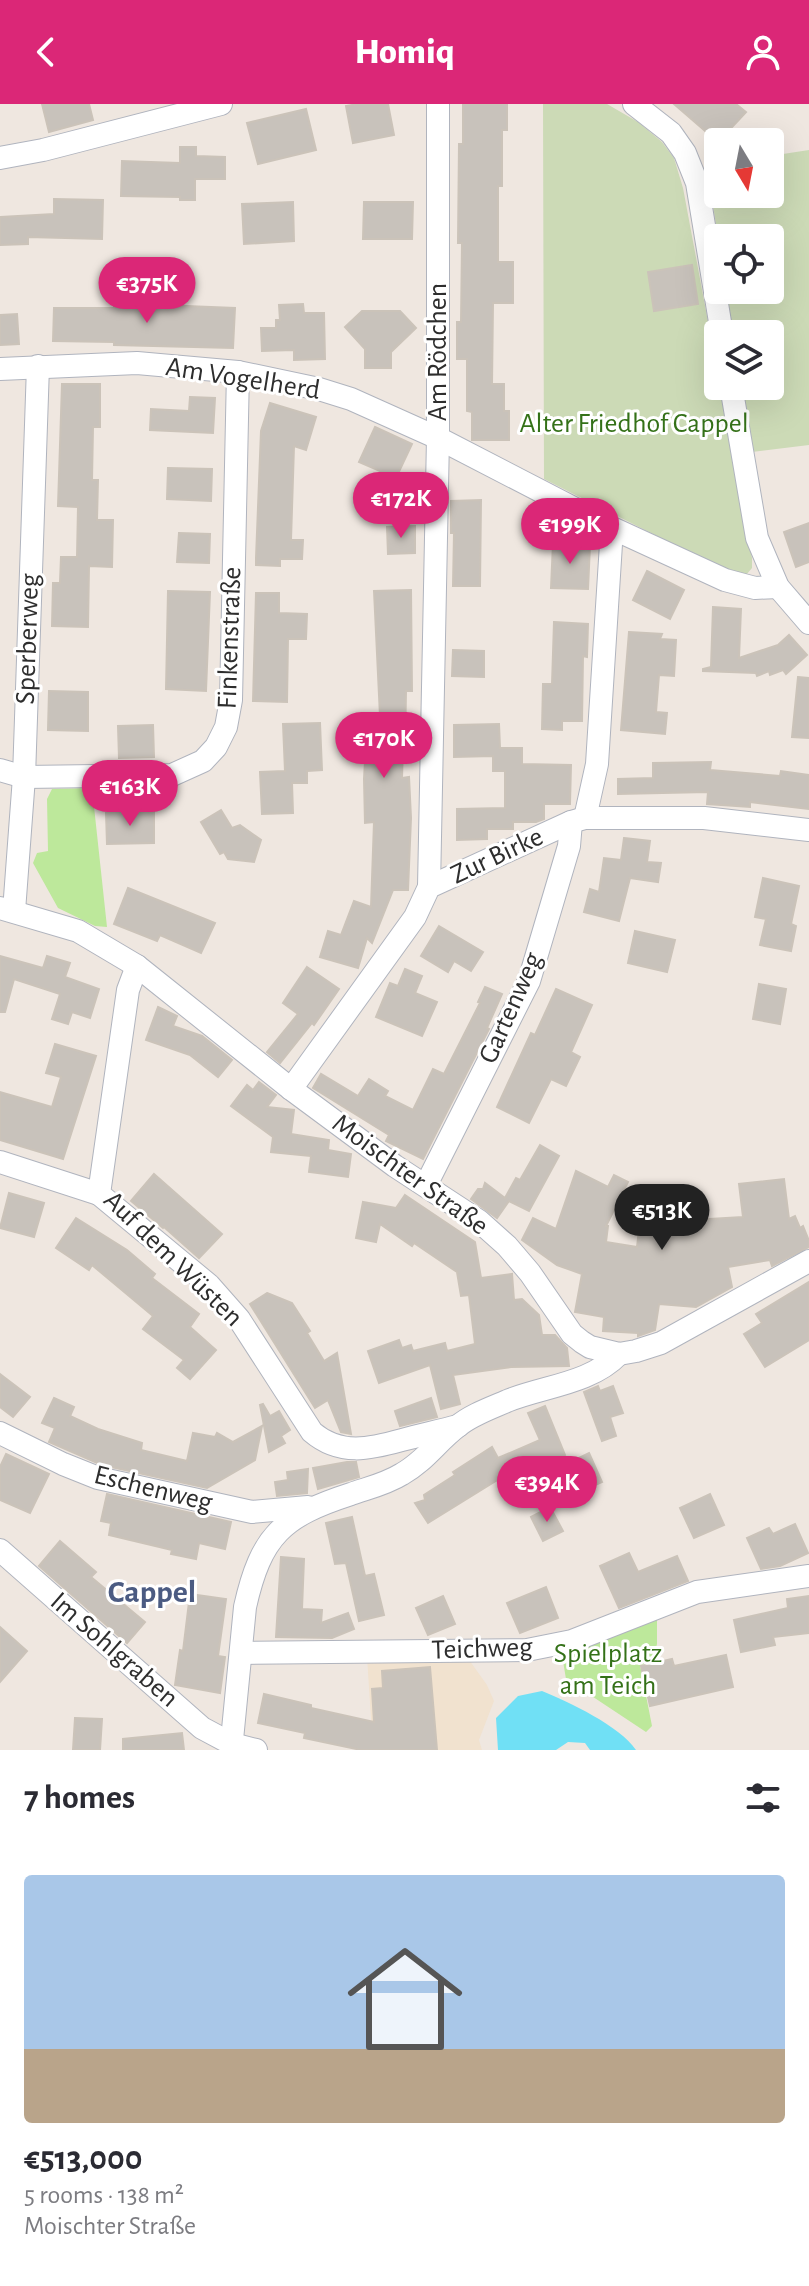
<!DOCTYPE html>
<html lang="en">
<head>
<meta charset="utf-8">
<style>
  body { margin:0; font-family:"Alegreya Sans",sans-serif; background:#f7f7f7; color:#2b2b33; height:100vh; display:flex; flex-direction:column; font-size:30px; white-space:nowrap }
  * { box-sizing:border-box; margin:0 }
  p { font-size:26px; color:#7c7c81 }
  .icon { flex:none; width:44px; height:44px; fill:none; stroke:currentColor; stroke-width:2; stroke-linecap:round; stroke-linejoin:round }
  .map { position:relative; height:1646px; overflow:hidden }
  .sheet { display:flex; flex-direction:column; background:#fff; flex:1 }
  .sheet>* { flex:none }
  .needle { width:52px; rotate:170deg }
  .fabs { position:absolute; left:704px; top:24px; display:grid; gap:16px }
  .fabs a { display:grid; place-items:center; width:80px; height:80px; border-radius:8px; background:#fff; box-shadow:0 8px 32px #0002; font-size:40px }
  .price { position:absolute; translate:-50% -68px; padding:0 18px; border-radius:28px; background:#db2777; color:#fff; font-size:26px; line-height:52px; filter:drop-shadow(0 2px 4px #0008) }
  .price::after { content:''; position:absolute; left:50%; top:48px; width:24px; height:18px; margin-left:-12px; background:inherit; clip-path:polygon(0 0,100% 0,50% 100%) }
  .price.selected { background:#222; color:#fff }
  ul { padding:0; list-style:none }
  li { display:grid; align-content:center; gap:16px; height:424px; padding:0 24px }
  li+li { border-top:2px solid #e1e1e2 }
  li span { display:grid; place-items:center; height:248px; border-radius:8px; color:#555 }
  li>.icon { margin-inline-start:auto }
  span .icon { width:144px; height:144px; fill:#fffc; stroke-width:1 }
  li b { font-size:34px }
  h2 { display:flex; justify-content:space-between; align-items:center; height:96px; padding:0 24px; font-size:34px }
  header { display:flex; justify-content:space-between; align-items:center; height:104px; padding:0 24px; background:#db2777; color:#fff; font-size:36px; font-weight:800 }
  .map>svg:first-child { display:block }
  .education { fill:#f1e2cf }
  .green { fill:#bde89b }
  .cemetery { fill:#ccdab6 }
  .water { fill:#70e0f5 }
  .building { fill:#c8c2bb; stroke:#cbc3b9; stroke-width:2 }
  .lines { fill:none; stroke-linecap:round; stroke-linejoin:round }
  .minor-casing { stroke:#b0b4be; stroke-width:24 }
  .minor { stroke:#fff; stroke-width:22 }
  .labels { text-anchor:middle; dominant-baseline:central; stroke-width:6; stroke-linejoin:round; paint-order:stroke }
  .street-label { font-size:28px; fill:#2e2e2e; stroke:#fff }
  .park-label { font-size:28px; fill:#347118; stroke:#fff }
  .quarter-label { font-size:32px; font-weight:bold; fill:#4b5b82; stroke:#fff }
</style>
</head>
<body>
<header><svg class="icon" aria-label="back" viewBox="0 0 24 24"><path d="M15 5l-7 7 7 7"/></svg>Homiq<svg class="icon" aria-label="person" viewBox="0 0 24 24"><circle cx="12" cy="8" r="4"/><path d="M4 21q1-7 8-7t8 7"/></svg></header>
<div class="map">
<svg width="809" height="1646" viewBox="0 0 809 1646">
  <rect width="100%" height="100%" fill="#efe7e0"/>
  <path class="education" d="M 367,1553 L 467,1553 L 487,1581 L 494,1597 L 479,1636 L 482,1646 L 373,1646 Z"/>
  <g class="green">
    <path d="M 92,684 L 107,823 L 95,822 L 58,804 L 33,759 L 37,749 L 48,747 L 47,695 L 52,685 Z"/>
    <path d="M 657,1515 L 657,1540 L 652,1558 L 640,1561 L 652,1622 L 646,1628 L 566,1575 L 562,1551 Z"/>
  </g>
  <g class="cemetery">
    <path d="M 543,0 L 607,0 L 638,18 L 662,38 L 674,54 L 683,84 L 718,271 L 718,282 L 720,282 L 752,454 L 752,464 L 746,471 L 738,473 L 544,375 Z"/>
    <path d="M 809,46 L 809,341 L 752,348 L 741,282 L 770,282 L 770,230 L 733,230 L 726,186 L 770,186 L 770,134 L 718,134 L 707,62 L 718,61 L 718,90 L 770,90 L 770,52 Z"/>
  </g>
  <path class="water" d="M 542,1587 C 569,1598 620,1622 636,1646 L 590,1646 L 585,1639 L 568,1638 L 556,1646 L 498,1646 L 496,1614 L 518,1592 Z"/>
  <g class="building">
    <path d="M 42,0 L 89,0 L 93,16 L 49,28 Z"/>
    <path d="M 358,0 L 388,0 L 394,31 L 353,39 L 346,2 Z"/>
    <path d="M 463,0 L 507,0 L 507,26 L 502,26 L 502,82 L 498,82 L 498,158 L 513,158 L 513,199 L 493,199 L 492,280 L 504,280 L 504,307 L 509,307 L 509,336 L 472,336 L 472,308 L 467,307 L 467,255 L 457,255 L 457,218 L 461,218 L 462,139 L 458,139 L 459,40 L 463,40 Z"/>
    <path d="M 674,0 L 736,0 L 746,8 L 718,38 Z"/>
    <path d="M 306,5 L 316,46 L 258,60 L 247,19 Z"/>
    <path d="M 180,43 L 196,43 L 196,52 L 225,53 L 225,75 L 195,75 L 195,96 L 180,96 L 180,93 L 121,92 L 122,57 L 180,59 Z"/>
    <path d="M 54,95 L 103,96 L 102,135 L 28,133 L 28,140 L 0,141 L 0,113 L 54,110 Z"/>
    <path d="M 293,98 L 294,137 L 244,140 L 242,100 Z"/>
    <path d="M 364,98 L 413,98 L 412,135 L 363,135 Z"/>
    <path d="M 692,161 L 698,200 L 654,207 L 648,168 Z"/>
    <path d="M 114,199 L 161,199 L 161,201 L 235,204 L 233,244 L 114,241 L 114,238 L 53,237 L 54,204 L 114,204 Z"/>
    <path d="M 303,200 L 304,209 L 324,209 L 325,255 L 294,256 L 294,246 L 262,247 L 261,224 L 276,224 L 276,216 L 280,216 L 279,201 Z"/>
    <path d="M 362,207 L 400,207 L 416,224 L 391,248 L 391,264 L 365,264 L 365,245 L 345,223 Z"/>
    <path d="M 17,210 L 19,240 L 0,241 L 0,211 Z"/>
    <path d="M 62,280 L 100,280 L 100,323 L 93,323 L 92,376 L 98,376 L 97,416 L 113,416 L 112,463 L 89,462 L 88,523 L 52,522 L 53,479 L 60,479 L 61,453 L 77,453 L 78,403 L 58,402 Z"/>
    <path d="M 190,293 L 215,294 L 213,329 L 150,326 L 151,305 L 189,307 Z"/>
    <path d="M 270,299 L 316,313 L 306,346 L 294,342 L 291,436 L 303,436 L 302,455 L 280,455 L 280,462 L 256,461 L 256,454 L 261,327 Z"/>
    <path d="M 375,323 L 412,340 L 396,374 L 359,358 Z"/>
    <path d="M 168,364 L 212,365 L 211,397 L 167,395 Z"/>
    <path d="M 481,396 L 480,482 L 453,482 L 454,429 L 451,429 L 451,397 Z"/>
    <path d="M 809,419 L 809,458 L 796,463 L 784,428 Z"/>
    <path d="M 415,422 L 415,449 L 388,450 L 387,423 Z"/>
    <path d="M 179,429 L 210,430 L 209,459 L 177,458 Z"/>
    <path d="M 553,439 L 590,441 L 588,485 L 551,484 Z"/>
    <path d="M 647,467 L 684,486 L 670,515 L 633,496 Z"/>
    <path d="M 411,486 L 412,587 L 406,587 L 405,643 L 403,643 L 402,674 L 409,673 L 411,714 L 408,786 L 393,786 L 372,839 L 367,834 L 358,864 L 320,853 L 328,827 L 341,831 L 354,797 L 371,803 L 374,718 L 365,719 L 364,675 L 366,640 L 373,640 L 374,612 L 380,612 L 374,487 Z"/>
    <path d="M 168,487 L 210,488 L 206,587 L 166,585 Z"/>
    <path d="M 256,489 L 279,489 L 279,509 L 307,510 L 306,535 L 288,535 L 287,598 L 253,597 Z"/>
    <path d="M 713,503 L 741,505 L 739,554 L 778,541 L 789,531 L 807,551 L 786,570 L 783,566 L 770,571 L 769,567 L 757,572 L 756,569 L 703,567 L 703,565 L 711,563 Z"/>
    <path d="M 554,518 L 588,520 L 587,553 L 583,552 L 582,617 L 562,617 L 562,626 L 542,625 L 543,580 L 552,580 Z"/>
    <path d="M 629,528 L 662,530 L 660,535 L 676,536 L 674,572 L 659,571 L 656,608 L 667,609 L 665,630 L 621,626 Z"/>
    <path d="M 453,546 L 484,547 L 484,573 L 452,572 Z"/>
    <path d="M 798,573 L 809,574 L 809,634 L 792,633 Z"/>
    <path d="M 49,587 L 88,588 L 88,627 L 48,626 Z"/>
    <path d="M 320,619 L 322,666 L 307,667 L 307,679 L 292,679 L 293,709 L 262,710 L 260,668 L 285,667 L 283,620 Z"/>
    <path d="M 499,620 L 500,644 L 522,644 L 522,660 L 571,661 L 570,700 L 544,700 L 544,715 L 536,718 L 513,718 L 513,725 L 487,725 L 487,735 L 457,736 L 457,705 L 505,704 L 505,667 L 493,667 L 493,652 L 454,653 L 454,621 Z"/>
    <path d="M 153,621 L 154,653 L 119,654 L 118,622 Z"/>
    <path d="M 711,658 L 710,666 L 780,672 L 781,667 L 809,671 L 809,705 L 750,698 L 750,703 L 707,700 L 708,688 L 618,690 L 618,675 L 653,674 L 653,659 Z"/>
    <path d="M 221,706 L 232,724 L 240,721 L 261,736 L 254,758 L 228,755 L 224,748 L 220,750 L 201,718 Z"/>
    <path d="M 154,708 L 154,739 L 107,740 L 106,709 Z"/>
    <path d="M 624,734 L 650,737 L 647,758 L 661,759 L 658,778 L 630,774 L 619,817 L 584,808 L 590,785 L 599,788 L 604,754 L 621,756 Z"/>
    <path d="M 763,774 L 799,782 L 791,820 L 796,822 L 791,847 L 760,841 L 766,815 L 755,813 Z"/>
    <path d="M 128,784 L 215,819 L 201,849 L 160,831 L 157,837 L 114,820 Z"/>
    <path d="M 439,822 L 483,848 L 471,867 L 454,857 L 448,868 L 421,852 Z"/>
    <path d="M 635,827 L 675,836 L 667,868 L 628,859 Z"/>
    <path d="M 0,852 L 43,864 L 47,852 L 70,859 L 65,873 L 99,885 L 90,914 L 72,908 L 68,920 L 52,915 L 60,890 L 14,875 L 5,908 L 0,908 Z"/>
    <path d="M 307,863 L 339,885 L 314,921 L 312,919 L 280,959 L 267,948 L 298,910 L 283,899 Z"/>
    <path d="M 405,865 L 422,872 L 415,889 L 437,898 L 422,932 L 376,913 L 390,879 L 398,882 Z"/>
    <path d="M 759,880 L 786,885 L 780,920 L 753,915 Z"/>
    <path d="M 485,883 L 502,890 L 487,924 L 489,925 L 423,1055 L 386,1037 L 389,1031 L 313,984 L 321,970 L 358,992 L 369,975 L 388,987 L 385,992 L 413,1006 L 433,965 L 444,970 L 480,899 L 478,898 Z"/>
    <path d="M 556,885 L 592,901 L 571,948 L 580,953 L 566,982 L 551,975 L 529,1019 L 497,1003 L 531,929 L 535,931 Z"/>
    <path d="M 158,903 L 177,912 L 173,922 L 202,932 L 232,956 L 218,973 L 190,951 L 146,936 Z"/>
    <path d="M 55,940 L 96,952 L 63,1055 L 0,1036 L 0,988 L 52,1003 L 61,973 L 46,969 Z"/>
    <path d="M 259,978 L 276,991 L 267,1003 L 294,1006 L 291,1030 L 329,1036 L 328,1046 L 351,1050 L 348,1073 L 309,1068 L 311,1052 L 271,1048 L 273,1033 L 231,1002 L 247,981 L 253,986 Z"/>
    <path d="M 540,1041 L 559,1052 L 529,1107 L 509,1097 L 497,1114 L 471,1095 L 478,1085 L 483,1085 L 485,1079 L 505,1094 L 516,1074 L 520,1076 Z"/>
    <path d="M 576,1067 L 608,1083 L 614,1071 L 628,1078 L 606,1122 L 608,1122 L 606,1138 L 637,1143 L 639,1125 L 668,1128 L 668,1125 L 686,1126 L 687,1114 L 709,1115 L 743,1113 L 739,1080 L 784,1075 L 789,1115 L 795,1112 L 800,1124 L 803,1122 L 809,1137 L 809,1143 L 772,1162 L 770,1156 L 728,1163 L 732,1183 L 696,1203 L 659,1200 L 655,1226 L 638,1232 L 638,1229 L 603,1227 L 604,1213 L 575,1208 L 582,1170 L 557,1161 L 522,1136 L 533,1114 L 556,1125 Z"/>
    <path d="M 154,1070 L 222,1130 L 199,1154 L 164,1123 L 163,1124 L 131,1097 Z"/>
    <path d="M 9,1089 L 44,1099 L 34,1133 L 0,1124 Z"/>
    <path d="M 405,1091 L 475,1138 L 481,1174 L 512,1170 L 514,1196 L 522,1195 L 539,1211 L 542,1231 L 555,1231 L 567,1244 L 569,1262 L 511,1263 L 453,1271 L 460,1300 L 441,1305 L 430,1261 L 379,1279 L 368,1247 L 399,1236 L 402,1244 L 411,1241 L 413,1247 L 445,1239 L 447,1247 L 475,1240 L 469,1191 L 461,1192 L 457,1168 L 414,1139 L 412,1142 L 380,1120 L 376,1138 L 356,1134 L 363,1098 L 396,1104 Z"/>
    <path d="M 76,1114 L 127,1146 L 155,1170 L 152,1174 L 199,1210 L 190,1223 L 216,1246 L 190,1275 L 177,1264 L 184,1256 L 143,1225 L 153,1212 L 92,1161 L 89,1166 L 56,1144 Z"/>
    <path d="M 809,1178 L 809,1236 L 765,1263 L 744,1230 L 762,1219 L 756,1210 Z"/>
    <path d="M 267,1189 L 292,1199 L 310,1227 L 307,1229 L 324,1257 L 337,1249 L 351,1330 L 341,1328 L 328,1296 L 315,1304 L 250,1200 Z"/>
    <path d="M 0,1270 L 30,1293 L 13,1313 L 0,1303 Z"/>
    <path d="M 598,1282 L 600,1287 L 613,1282 L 623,1309 L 610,1313 L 616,1332 L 602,1337 L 584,1288 Z"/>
    <path d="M 54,1294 L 74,1303 L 70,1312 L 98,1325 L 142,1339 L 141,1346 L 187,1357 L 193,1329 L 215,1333 L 217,1329 L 233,1338 L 262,1322 L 255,1356 L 207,1384 L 102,1361 L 49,1338 L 55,1324 L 42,1319 Z"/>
    <path d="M 431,1294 L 437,1313 L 400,1322 L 395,1307 Z"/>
    <path d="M 263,1300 L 270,1312 L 279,1307 L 290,1326 L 281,1332 L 285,1339 L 269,1348 L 260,1301 Z"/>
    <path d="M 545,1302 L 565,1351 L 501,1379 L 499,1375 L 428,1419 L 415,1399 L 425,1396 L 424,1391 L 455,1371 L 453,1368 L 492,1343 L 498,1354 L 540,1336 L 528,1309 Z"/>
    <path d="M 589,1349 L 602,1378 L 571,1392 L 558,1364 Z"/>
    <path d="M 6,1350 L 49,1370 L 30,1409 L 0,1396 L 0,1363 Z"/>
    <path d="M 347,1358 L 356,1358 L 359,1373 L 318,1385 L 313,1364 Z"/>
    <path d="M 308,1365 L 307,1389 L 277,1392 L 275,1378 L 288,1376 L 287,1368 Z"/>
    <path d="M 107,1390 L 231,1418 L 225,1445 L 199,1439 L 196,1455 L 171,1450 L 172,1446 L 109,1431 L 111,1419 L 101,1417 Z"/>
    <path d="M 710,1390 L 724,1421 L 694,1434 L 680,1404 Z"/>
    <path d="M 550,1403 L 563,1427 L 543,1437 L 531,1413 Z"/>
    <path d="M 352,1413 L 365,1472 L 374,1470 L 384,1511 L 359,1517 L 346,1459 L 335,1460 L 326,1419 Z"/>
    <path d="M 795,1420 L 808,1449 L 780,1462 L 761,1465 L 747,1434 L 769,1424 L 773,1430 Z"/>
    <path d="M 60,1437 L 96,1468 L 91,1473 L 145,1518 L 127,1539 L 39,1462 Z"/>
    <path d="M 629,1449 L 638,1468 L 677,1452 L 688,1477 L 619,1504 L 600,1462 Z"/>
    <path d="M 281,1453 L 304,1455 L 302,1505 L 322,1506 L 321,1519 L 348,1509 L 354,1525 L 332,1534 L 276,1533 Z"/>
    <path d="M 546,1483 L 558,1514 L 520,1529 L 507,1499 Z"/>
    <path d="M 190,1490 L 226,1495 L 218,1552 L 225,1553 L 220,1589 L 175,1581 L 180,1546 L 183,1547 Z"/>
    <path d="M 443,1492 L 455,1520 L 428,1531 L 416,1504 Z"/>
    <path d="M 809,1492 L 809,1529 L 773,1533 L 775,1541 L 741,1548 L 734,1516 L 788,1504 L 787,1495 Z"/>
    <path d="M 0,1523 L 27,1547 L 0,1578 Z"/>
    <path d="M 726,1551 L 733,1583 L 650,1602 L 641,1562 L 672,1555 L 674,1562 Z"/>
    <path d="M 430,1563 L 437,1646 L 361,1646 L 304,1634 L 305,1629 L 258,1619 L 264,1590 L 311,1601 L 311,1604 L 374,1618 L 372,1585 L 383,1584 L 382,1567 Z"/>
    <path d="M 75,1614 L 102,1615 L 100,1646 L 73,1646 Z"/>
    <path d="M 182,1629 L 184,1646 L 123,1646 L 123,1635 Z"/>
  </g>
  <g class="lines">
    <defs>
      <g id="minor">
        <path d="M 634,0 L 671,29 L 685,49 L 697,79 L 722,230"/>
        <path d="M 0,54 L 43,46 L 221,0"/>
        <path d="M 0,265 L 137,259 L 238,268 L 319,285 L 351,295 L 438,334 L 612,424 L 725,476 L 755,484 L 778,483"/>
        <path d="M 731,282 L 757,434 L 778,483 L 809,519"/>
        <path d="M 0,666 L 24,673 L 172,671 L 203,657 L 216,643 L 226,623 L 231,596 L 238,268"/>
        <path d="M 585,714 L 597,660 L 612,424"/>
        <path d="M 429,783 L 438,334 L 438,0"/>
        <path d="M 0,804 L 78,827 L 137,862 L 291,985 L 395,1062 L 479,1117 L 507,1142 L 530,1169 L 572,1230 L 582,1238 L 590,1243 L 619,1250 L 636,1247 L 661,1239 L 809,1157"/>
        <path d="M 14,807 L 24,673 L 38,262"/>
        <path d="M 137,862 L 128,886 L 99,1090 L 209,1181 L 239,1215 L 312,1328 C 340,1352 370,1345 402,1336 C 421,1331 439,1327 458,1322"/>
        <path d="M 291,985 L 415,813 L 429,783 L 571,718 L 585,714 L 704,714 L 809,726"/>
        <path d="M 0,1058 L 99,1090"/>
        <path d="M 426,1081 L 529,877 L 569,742 L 571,718"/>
        <path d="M 0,1329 L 63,1360 L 98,1374 L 252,1408 L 308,1403"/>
        <path d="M 0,1446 L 202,1624 L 232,1640 L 256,1646"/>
        <path d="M 241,1549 L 527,1546 L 572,1537 L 697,1488 L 809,1472"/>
        <path d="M 231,1646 L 245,1503 C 261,1431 283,1412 351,1390 C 368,1384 386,1380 402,1370 C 424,1358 438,1337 458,1322 C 471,1311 491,1304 507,1297 C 544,1282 590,1280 619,1250"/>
      </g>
    </defs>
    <use href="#minor" class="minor-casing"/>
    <use href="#minor" class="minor"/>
  </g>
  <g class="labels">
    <g class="street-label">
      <text transform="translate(438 248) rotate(-90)">Am Rödchen</text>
      <text transform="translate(243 275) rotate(9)">Am Vogelherd</text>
      <text transform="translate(230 534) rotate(-88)">Finkenstraße</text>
      <text transform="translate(28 535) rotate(-88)">Sperberweg</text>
      <text transform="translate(497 752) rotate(-25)">Zur Birke</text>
      <text transform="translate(511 904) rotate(-66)">Gartenweg</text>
      <text transform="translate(410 1071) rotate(36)">Moischter Straße</text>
      <text transform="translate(173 1155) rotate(44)">Auf dem Wüsten</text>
      <text transform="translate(153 1385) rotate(14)">Eschenweg</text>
      <text transform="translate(482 1545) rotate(-2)">Teichweg</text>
      <text transform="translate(114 1546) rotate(41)">Im Sohlgraben</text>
    </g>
    <g class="park-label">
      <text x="634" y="320">Alter Friedhof Cappel</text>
      <text x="608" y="1550">Spielplatz<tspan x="608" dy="32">am Teich</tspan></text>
    </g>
    <g class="quarter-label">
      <text x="152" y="1488">Cappel</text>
    </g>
  </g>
</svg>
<div class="fabs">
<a><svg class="needle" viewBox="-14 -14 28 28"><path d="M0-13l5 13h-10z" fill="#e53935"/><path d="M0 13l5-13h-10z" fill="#7c7c81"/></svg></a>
<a><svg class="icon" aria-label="locate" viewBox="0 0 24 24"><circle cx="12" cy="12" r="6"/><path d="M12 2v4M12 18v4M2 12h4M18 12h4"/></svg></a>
<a><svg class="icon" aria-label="layers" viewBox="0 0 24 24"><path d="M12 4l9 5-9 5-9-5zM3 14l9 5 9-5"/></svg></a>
</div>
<b class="price" style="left:147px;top:221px">€375K</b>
<b class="price" style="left:401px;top:436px">€172K</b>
<b class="price" style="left:570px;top:462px">€199K</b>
<b class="price" style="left:384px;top:676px">€170K</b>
<b class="price" style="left:130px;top:724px">€163K</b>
<b class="price selected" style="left:662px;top:1148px">€513K</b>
<b class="price" style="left:547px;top:1420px">€394K</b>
</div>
<section class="sheet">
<h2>7 homes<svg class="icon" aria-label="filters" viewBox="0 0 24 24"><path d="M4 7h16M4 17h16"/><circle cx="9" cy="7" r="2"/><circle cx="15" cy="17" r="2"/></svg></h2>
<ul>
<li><span style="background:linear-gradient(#a9c7e8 70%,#b9a48a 0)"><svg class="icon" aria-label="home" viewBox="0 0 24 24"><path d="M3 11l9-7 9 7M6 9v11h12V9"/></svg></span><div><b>€513,000</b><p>5 rooms · 138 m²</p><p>Moischter Straße</p></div></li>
</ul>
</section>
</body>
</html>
